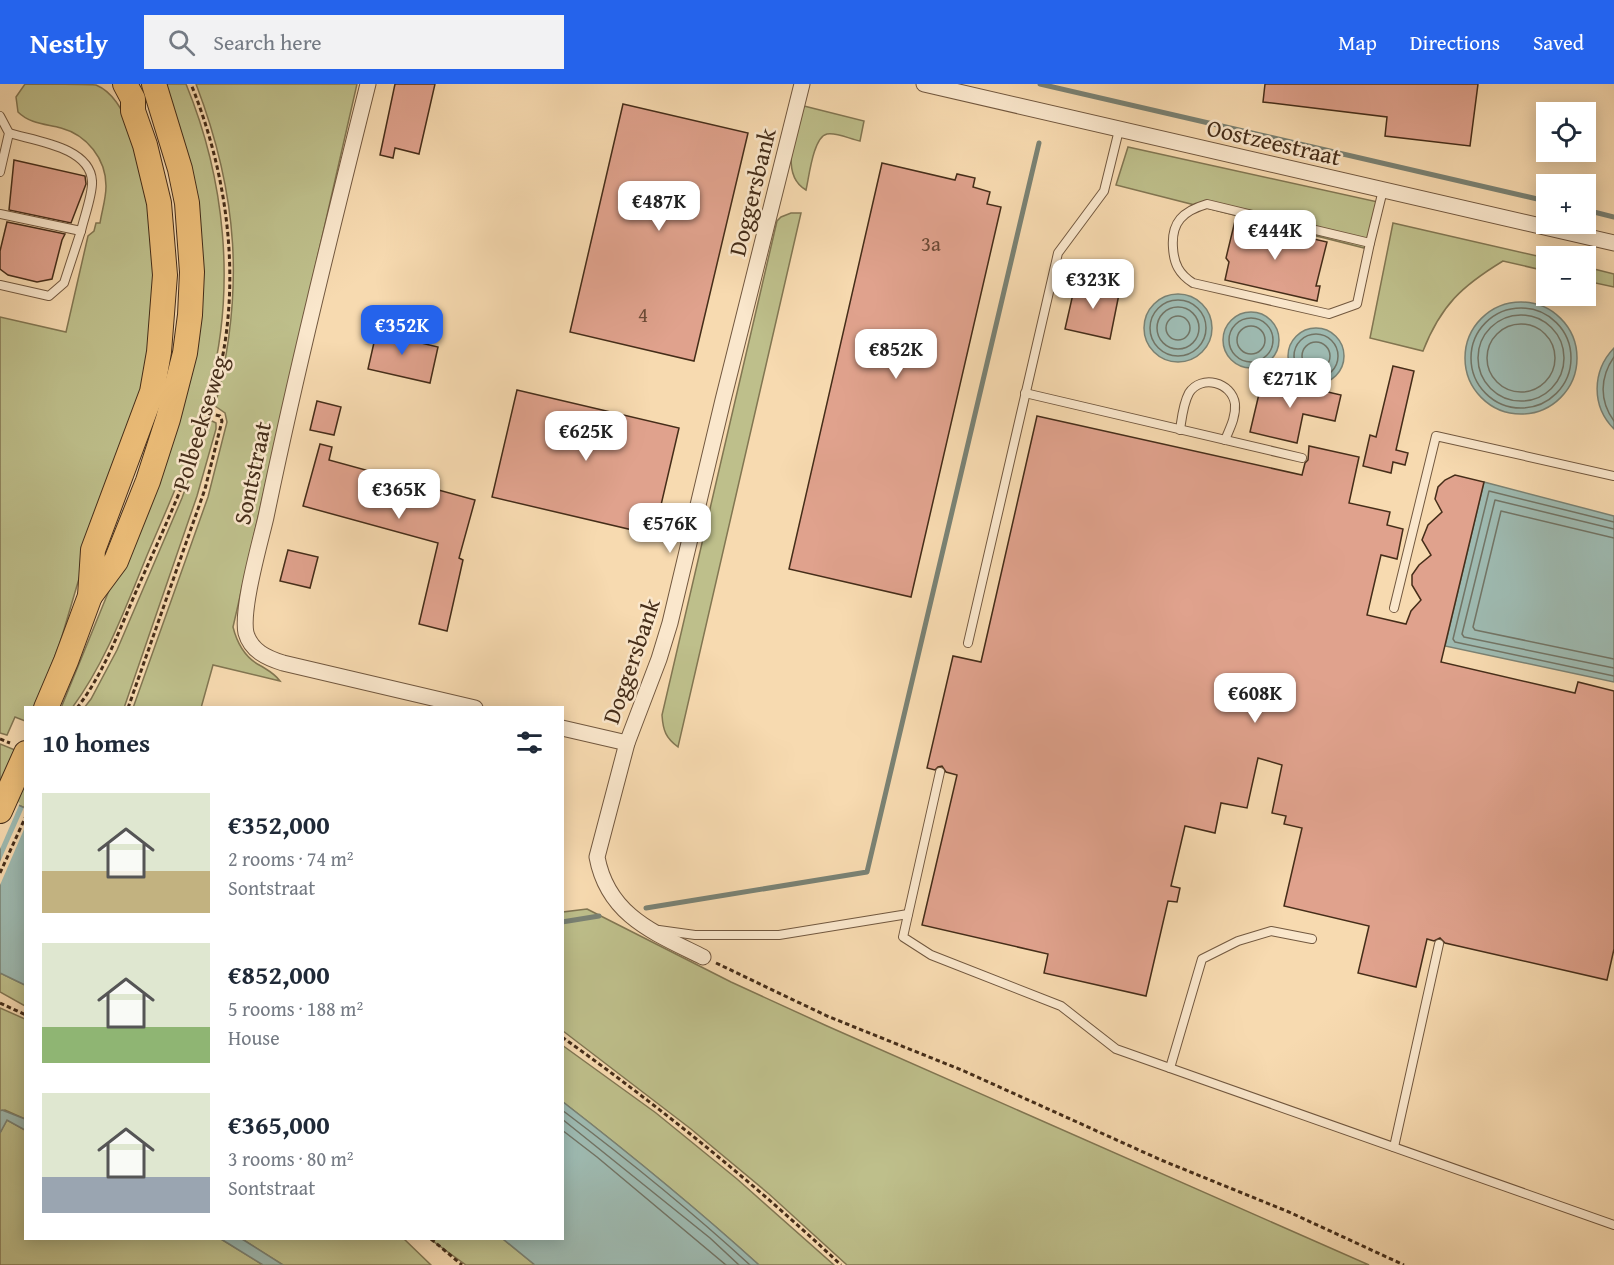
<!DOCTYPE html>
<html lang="en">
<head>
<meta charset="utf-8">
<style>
  body { margin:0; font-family:"Gentium Book Plus",serif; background:#f2f2f3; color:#1f2937; height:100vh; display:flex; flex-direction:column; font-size:22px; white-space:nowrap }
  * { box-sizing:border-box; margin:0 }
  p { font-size:20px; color:#747a83 }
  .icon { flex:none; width:33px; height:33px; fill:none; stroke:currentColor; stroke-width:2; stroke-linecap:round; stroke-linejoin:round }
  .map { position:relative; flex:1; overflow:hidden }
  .drawer { position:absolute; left:24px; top:622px; width:540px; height:534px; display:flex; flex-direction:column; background:#fff; border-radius:0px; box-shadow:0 3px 15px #0003 }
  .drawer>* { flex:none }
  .controls { position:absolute; left:1536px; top:18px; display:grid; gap:12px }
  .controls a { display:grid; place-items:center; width:60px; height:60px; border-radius:0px; background:#fff; box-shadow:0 3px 15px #0003; font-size:30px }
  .price { position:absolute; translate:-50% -51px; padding:0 14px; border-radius:12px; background:#fff; color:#222; font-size:20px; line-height:39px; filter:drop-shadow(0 2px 3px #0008) }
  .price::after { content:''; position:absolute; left:50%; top:36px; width:18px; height:14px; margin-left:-9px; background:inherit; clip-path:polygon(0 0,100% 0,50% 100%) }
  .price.selected { background:#2563eb; color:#fff }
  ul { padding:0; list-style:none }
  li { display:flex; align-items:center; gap:18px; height:150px; padding:0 18px }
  li span { display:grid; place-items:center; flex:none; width:168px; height:120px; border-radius:0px; color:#555 }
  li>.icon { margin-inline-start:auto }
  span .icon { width:72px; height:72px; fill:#fffc; stroke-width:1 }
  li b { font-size:26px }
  h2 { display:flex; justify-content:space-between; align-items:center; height:72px; padding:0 18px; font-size:26px }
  header { display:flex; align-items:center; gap:36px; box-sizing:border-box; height:84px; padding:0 30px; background:#2563eb; color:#fff }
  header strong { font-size:28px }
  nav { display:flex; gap:33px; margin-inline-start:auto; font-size:21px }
  .search { width:420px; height:54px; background:#f2f2f3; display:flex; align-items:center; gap:15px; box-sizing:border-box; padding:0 21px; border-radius:0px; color:#747a83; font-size:22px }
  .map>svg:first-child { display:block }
  .green { fill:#bebf8b; stroke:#827652; stroke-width:1.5 }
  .water { fill:#9ebab1; stroke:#7a8274; stroke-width:1.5 }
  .pier { fill:#f7dab0 }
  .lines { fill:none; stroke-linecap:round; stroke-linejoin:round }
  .shore { stroke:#727465; stroke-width:1.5 }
  .stream { stroke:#7a8274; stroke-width:5 }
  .building { fill:#e0a28d; stroke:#452d19; stroke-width:1.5 }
  .lane-casing { stroke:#72583f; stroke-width:10 }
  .street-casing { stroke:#72583f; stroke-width:17 }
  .primary-casing { stroke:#452d19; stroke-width:26 }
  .path { stroke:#452d19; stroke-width:3; stroke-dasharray:4.5 3; stroke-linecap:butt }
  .lane { stroke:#fae7cc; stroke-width:8 }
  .street { stroke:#fae7cc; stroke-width:15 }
  .primary { stroke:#ecbd78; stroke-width:24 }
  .labels { text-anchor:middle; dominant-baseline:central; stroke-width:5; stroke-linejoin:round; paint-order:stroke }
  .number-label { font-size:21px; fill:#6c4a36 }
  .street-label { font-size:24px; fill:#452d19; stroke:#fae7cc }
</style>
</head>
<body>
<header>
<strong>Nestly</strong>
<div class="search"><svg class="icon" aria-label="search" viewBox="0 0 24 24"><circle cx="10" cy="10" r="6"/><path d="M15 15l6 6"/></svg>Search here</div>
<nav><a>Map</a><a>Directions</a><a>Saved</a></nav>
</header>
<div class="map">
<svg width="1614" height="1181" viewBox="0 0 1614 1181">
  <rect width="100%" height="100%" fill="#f7dab0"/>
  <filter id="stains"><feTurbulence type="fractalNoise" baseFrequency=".00333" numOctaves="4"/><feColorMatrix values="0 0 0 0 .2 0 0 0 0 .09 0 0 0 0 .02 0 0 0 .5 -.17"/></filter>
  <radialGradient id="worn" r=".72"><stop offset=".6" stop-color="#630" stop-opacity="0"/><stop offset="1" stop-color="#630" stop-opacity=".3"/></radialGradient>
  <g class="green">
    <path d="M 25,0 C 38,0 87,0 96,1 C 113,8 122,26 129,41 L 153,145 L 153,239 L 140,311 L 86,471 L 60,559 L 35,624 L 26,624 L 25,637 L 15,633 L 7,651 L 0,649 L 0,233 L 66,248 L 88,152 L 94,147 L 96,139 L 100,139 C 102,126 106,115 106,102 C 106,75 87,51 61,44 C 46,40 30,40 18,28 L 16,13 Z"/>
    <path d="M 162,0 L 186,0 C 225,95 236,203 210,303 C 196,361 171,415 148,469 C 126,522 106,578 72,624 L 61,624 L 119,482 L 197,251 Z"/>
    <path d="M 196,0 L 357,0 L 233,543 C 237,559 245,574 261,582 C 269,587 274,589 280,597 L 213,581 L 201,624 L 133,624 L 208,413 L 227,338 L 225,329 L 215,322 C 245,207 238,110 196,0 Z"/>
    <path d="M 804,22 L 864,37 L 860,57 C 850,55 836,48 827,50 C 813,53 809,94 806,106 C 778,90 797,46 804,22 Z"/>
    <path d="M 1128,63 L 1378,118 L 1368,165 L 1116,101 Z"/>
    <path d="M 791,129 L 801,129 L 678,663 C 666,654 663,647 662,631 L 777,137 L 781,133 Z"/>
    <path d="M 1393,139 L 1546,174 L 1546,187 L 1503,177 C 1462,202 1441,221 1423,267 L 1370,254 Z"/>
    <path d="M 1586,183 L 1614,190 L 1614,203 L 1586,197 Z"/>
    <path d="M 210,336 L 216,339 L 216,345 L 197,412 L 124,624 L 84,624 L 91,615 L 117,566 L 182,414 Z"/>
    <path d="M 0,660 L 25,670 L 25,724 L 0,713 Z"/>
    <path d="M 587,825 L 731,898 L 827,942 L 1369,1181 L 847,1181 L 769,1110 L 691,1045 L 563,947 L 563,828 Z"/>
    <path d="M 0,889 L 25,901 L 25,922 L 0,908 Z"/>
    <path d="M 0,924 L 25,935 L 25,1035 L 5,1026 L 0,1027 Z"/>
    <path d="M 562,961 L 656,1029 L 737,1095 L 834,1181 L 759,1181 C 696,1124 630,1070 563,1018 Z"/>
    <path d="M 7,1036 L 25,1046 L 26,1155 L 221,1155 L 263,1181 L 0,1181 L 0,1049 Z"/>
    <path d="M 242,1155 L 404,1155 L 431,1181 L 283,1181 Z"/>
    <path d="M 430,1155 L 503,1155 L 535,1181 L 466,1181 Z"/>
  </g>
  <g class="water">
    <circle cx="1178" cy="244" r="34"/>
    <circle cx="1521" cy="274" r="56"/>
    <circle cx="1251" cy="256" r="28"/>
    <circle cx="1316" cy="272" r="28"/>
    <path d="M 1614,264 L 1614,345 C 1591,322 1592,287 1614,264 Z"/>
    <path d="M 1484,398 L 1614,432 L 1614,598 L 1445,562 Z"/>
    <path d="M 0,713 L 25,724 L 25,901 L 0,889 Z"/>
    <path d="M 563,1018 C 630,1070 696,1124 759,1181 L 535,1181 L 503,1155 L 562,1155 Z"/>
    <path d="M 2,1026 L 25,1035 L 25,1046 L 7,1036 L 0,1049 L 0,1027 Z"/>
    <path d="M 221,1155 L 242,1155 L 283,1181 L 263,1181 Z"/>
  </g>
  <g class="pier">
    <path d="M 0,710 L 20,719 L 0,765 Z"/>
    <path d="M 25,721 L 25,743 L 0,801 L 0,778 Z"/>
  </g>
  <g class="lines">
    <g class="shore">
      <circle cx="1178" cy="244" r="28"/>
      <circle cx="1178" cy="244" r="21"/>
      <circle cx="1521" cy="274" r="50"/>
      <circle cx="1521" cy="274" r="43"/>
      <circle cx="1178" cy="244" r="12"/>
      <circle cx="1251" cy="256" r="22"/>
      <circle cx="1521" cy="274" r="34"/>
      <circle cx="1251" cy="256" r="14"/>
      <circle cx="1316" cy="272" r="22"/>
      <circle cx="1316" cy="272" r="14"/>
      <path d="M 1614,273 C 1600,293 1599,317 1614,337"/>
      <path d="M 1614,438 L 1489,407 L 1453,555 L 1455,558 L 1614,592"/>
      <path d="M 1614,445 L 1495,416 L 1462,550 L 1464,553 L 1614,584"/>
      <path d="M 1614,454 L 1501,427 L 1473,543 L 1475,546 L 1614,575"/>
      <path d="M 562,1026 C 627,1075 690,1126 750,1181"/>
      <path d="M 562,1035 L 710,1154 L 739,1181"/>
      <path d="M 562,1046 L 597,1073 L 726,1181"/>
    </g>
    <g class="stream">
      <path d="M 1040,0 L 1546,117"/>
      <path d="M 1586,126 L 1614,133"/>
      <path d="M 646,824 L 867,788 L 1039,59"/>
      <path d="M 562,838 L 599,832"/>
    </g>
  </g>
  <g class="building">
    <path d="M 395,0 L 435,0 L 419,70 L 395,64 L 393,74 L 380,71 Z"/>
    <path d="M 1265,0 L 1478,0 L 1470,62 L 1385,52 L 1387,33 L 1263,18 Z"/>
    <path d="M 623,20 L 748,49 L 694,277 L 570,248 Z"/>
    <path d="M 14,76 L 85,92 L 86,100 L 71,139 L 9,126 Z"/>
    <path d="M 882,79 L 955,96 L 957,90 L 975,94 L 973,103 L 990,108 L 987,120 L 1001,123 L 911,513 L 789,485 Z"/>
    <path d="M 1235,137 L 1327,158 L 1316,202 L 1320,202 L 1317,217 L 1225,196 L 1229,178 L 1226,174 Z"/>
    <path d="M 7,138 L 65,150 L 62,156 L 52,195 L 37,198 L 8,191 L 0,185 L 0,167 Z"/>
    <path d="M 1091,197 L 1102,199 L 1113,209 L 1119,210 L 1110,255 L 1065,245 L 1075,201 L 1081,202 Z"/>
    <path d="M 378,241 L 398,246 L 396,253 L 438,263 L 430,299 L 368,285 Z"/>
    <path d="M 1393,282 L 1414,287 L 1396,366 L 1408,369 L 1405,381 L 1393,378 L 1391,389 L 1363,382 L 1370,351 L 1376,353 Z"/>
    <path d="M 1263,293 L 1341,311 L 1335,337 L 1303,330 L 1297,359 L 1250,348 Z"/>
    <path d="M 517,306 L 679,344 L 654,451 L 492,413 Z"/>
    <path d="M 317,317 L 341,323 L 334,351 L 310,346 Z"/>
    <path d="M 1037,332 L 1302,391 L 1305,379 L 1308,376 L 1309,362 L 1359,373 L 1349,419 L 1390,428 L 1387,441 L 1403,445 L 1397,475 L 1381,471 L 1367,531 L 1406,540 L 1411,527 L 1421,516 L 1412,501 L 1412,491 L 1419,481 L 1431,471 L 1422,456 L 1428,441 L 1442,428 L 1435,415 L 1438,403 L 1445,396 L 1455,391 L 1484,398 L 1441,578 L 1575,609 L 1578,598 L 1614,607 L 1614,865 L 1607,896 L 1445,859 L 1440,854 L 1434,857 L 1427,855 L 1416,903 L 1358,889 L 1369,842 L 1284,822 L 1302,744 L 1284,740 L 1286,732 L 1272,729 L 1282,681 L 1258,674 L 1247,724 L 1221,719 L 1215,749 L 1185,742 L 1171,802 L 1180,804 L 1177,818 L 1168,817 L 1146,912 L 1044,889 L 1048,870 L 922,841 L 957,691 L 946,688 L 942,682 L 938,683 L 935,686 L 927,684 L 953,572 L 981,578 Z"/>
    <path d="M 320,360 L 332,363 L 329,376 L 475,416 L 459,474 L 463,476 L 447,547 L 419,540 L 438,459 L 303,422 Z"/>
    <path d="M 288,466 L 318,473 L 310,504 L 280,497 Z"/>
  </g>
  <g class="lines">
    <defs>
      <g id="lane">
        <path d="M 0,32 L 9,49 L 0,88"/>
        <path d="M 1207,120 L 1370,159 L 1357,220 L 1329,230 L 1193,199 C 1179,190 1174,180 1173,164 C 1171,138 1183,127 1207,120 Z"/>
        <path d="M 0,130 L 81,147 C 84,133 93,110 92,97 C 90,63 35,57 9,49"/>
        <path d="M 1370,159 L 1383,106"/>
        <path d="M 0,201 L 49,212 L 64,199 L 81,147"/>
        <path d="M 1025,309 L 1302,374"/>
        <path d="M 1180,346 C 1182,333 1183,320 1189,309 C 1201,290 1232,298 1235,320 C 1236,333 1230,344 1225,356"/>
        <path d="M 1394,524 L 1436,352 L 1614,392"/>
        <path d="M 968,559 L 1058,169 L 1104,107 L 1119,46"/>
        <path d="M 940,688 L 903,853 L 931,871 L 1061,922 L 1116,965 L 1614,1141"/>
        <path d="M 659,846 L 695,851 L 779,851 L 908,830"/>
        <path d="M 1170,984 L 1202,875 L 1238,857 L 1271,847 L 1312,855"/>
        <path d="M 1394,1063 L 1439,860"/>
      </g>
      <g id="street">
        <path d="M 368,0 C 332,144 296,288 266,433 C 260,459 241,525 246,549 C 251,567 267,574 283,579 L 475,624"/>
        <path d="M 924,0 L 1614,159"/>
        <path d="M 562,644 L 627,659"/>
        <path d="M 703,873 C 655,849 608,832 597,773 L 627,659 L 659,575 L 670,539 L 723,316 L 802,0"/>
      </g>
      <g id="primary">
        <path d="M 90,512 L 116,477 L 148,397 L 168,335 L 185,269 L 190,231 L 192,188 L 187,119 L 180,85 L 154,0"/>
        <path d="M 46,624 L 66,577 L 90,512 L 93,466 L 152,308 L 159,268 L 165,191 L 159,119 L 145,61 L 133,27 L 133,15 L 125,0"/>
        <path d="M 0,727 L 26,669"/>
      </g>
    </defs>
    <use href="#lane" class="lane-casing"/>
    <use href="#street" class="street-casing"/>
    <use href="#primary" class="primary-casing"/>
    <g class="path">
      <path d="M 77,624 C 107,585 122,538 142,494 C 172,427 204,357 220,285 C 241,191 227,89 191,0"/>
      <path d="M 128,624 L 205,405 L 222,337 L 220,332 L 207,329"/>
      <path d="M 0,655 L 10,659"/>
      <path d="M 0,789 L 26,732"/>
      <path d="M 716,879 L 827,932 L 964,987 L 1161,1076 L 1289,1128 L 1404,1181"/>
      <path d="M 0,919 L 26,931"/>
      <path d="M 562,953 C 660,1023 754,1099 841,1181"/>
      <path d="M 431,1155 L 462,1181"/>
    </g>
    <use href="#lane" class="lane"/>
    <use href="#street" class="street"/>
    <use href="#primary" class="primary"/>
  </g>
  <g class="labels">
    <g class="number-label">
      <text x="931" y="159">3a</text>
      <text x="643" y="230">4</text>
    </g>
    <g class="street-label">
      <text transform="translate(1274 58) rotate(13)">Oostzeestraat</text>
      <text transform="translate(752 108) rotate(-76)">Doggersbank</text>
      <text transform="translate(200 339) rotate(-73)">Polbeekseweg</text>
      <text transform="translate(252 389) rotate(-78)">Sontstraat</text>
      <text transform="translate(631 577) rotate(-71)">Doggersbank</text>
    </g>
  </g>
  <rect width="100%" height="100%" filter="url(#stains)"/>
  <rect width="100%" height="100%" fill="url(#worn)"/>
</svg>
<div class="controls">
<a><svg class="icon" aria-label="locate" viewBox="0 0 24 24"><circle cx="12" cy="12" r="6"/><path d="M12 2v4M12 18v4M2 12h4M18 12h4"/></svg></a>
<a>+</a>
<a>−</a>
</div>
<b class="price" style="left:659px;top:148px">€487K</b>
<b class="price" style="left:1275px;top:177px">€444K</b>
<b class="price" style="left:1093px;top:226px">€323K</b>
<b class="price selected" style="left:402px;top:272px">€352K</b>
<b class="price" style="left:896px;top:296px">€852K</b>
<b class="price" style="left:1290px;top:325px">€271K</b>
<b class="price" style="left:586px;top:378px">€625K</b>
<b class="price" style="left:399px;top:436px">€365K</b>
<b class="price" style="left:670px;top:470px">€576K</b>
<b class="price" style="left:1255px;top:640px">€608K</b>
<section class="drawer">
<h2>10 homes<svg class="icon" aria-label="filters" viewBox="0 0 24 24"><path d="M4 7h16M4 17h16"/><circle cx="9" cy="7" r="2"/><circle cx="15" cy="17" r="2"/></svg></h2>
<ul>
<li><span style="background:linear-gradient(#dfe7d0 65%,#c2b280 0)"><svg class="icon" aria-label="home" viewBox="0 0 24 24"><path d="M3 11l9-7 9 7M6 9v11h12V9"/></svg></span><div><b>€352,000</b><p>2 rooms · 74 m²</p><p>Sontstraat</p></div></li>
<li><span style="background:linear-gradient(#dfe7d0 70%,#8fb573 0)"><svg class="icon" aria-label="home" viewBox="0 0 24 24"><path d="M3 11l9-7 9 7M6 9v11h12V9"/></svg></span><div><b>€852,000</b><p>5 rooms · 188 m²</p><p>House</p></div></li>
<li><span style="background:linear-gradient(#dfe7d0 70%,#9aa5b1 0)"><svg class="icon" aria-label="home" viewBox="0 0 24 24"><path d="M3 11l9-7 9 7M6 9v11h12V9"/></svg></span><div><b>€365,000</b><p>3 rooms · 80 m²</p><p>Sontstraat</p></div></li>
</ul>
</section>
</div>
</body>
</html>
